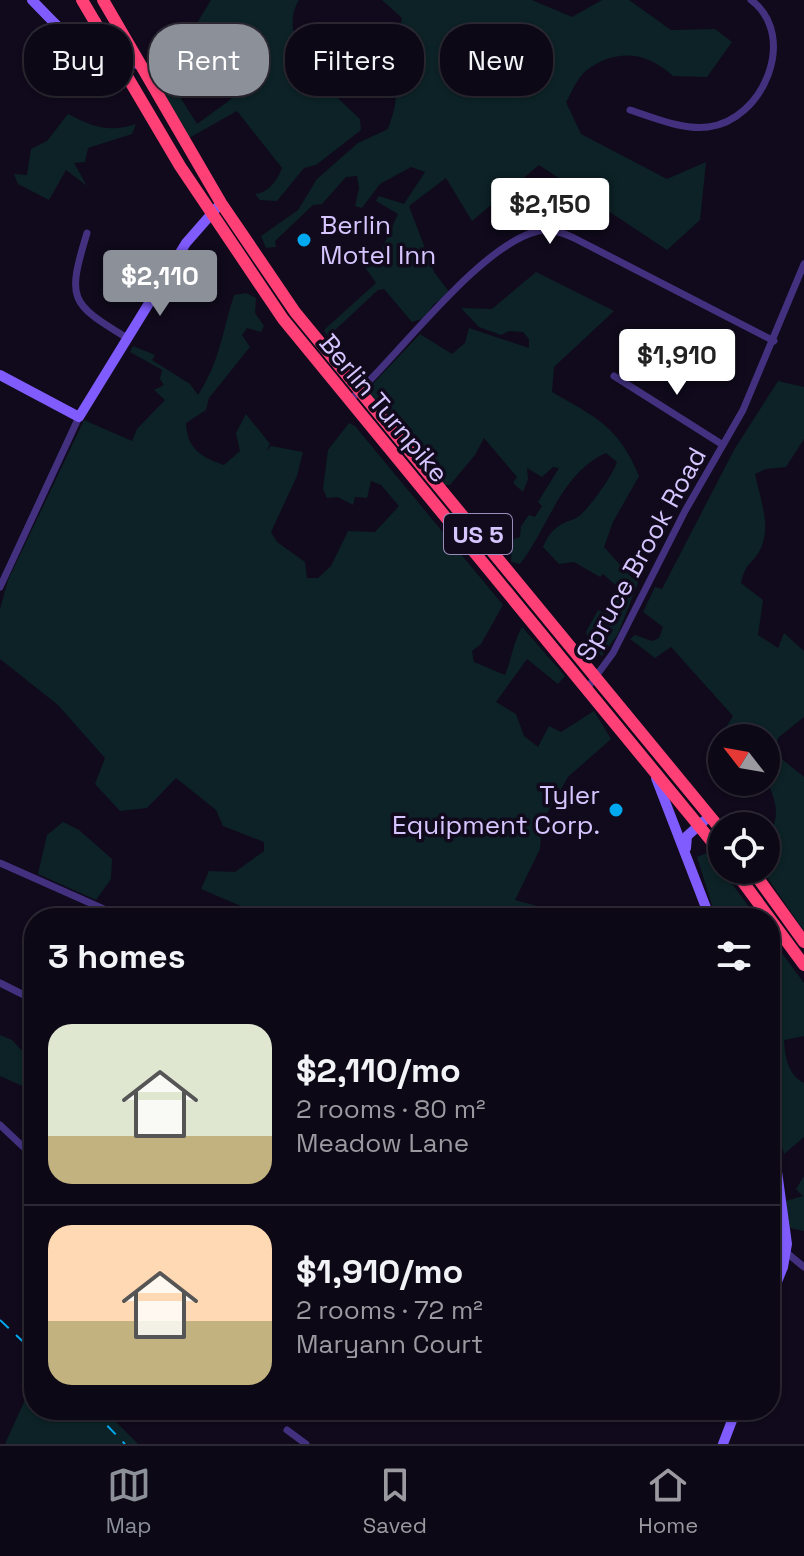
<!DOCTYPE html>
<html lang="en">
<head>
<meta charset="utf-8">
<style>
  body { margin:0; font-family:"Space Grotesk",sans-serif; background:#1a1622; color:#f1f3f6; height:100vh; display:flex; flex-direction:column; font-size:30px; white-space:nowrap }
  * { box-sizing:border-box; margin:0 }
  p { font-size:26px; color:#9a9aa0 }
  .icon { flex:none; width:44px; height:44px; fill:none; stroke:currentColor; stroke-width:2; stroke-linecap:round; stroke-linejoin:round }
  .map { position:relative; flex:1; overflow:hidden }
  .panel { position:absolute; left:24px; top:908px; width:756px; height:512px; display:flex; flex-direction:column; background:#0c0815; border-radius:32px; box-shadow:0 2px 6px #0004,0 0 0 2px #2c2934 }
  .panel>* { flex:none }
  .hud { position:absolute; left:24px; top:24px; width:756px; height:72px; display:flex; gap:16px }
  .needle { width:52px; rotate:301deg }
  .controls { position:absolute; left:708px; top:724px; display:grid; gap:16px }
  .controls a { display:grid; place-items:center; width:72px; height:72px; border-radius:50%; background:#0c0815; box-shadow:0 2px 6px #0004,0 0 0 2px #2c2934; font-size:40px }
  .price { position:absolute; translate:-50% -68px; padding:0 18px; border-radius:8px; background:#fff; color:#222; font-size:26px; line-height:52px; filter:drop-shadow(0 2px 4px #0008) }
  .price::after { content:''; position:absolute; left:50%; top:48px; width:24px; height:18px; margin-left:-12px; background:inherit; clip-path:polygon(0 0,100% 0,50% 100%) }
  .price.selected { background:#8c9099; color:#fff }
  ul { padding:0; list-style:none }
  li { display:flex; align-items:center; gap:24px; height:200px; padding:0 24px }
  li+li { border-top:2px solid #2c2934 }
  li span { display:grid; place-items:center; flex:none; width:224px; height:160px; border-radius:24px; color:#555 }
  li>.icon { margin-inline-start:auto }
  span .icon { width:96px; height:96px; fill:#fffc; stroke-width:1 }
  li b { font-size:34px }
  h2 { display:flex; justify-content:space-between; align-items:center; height:96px; padding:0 24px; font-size:34px }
  .tag { padding:0 28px; border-radius:32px; background:#0c0815; box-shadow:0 2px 6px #0004,0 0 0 2px #2c2934; font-size:28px; line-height:72px }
  .tag.selected { background:#8c9099; color:#fff }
  .menu { display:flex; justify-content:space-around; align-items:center; height:112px; border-top:2px solid #2c2934; background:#0c0815; font-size:22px; color:#9a9aa0 }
  .menu a { display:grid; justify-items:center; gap:4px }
  .menu .selected { color:#8c9099 }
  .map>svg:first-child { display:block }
  .green { fill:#0c2226 }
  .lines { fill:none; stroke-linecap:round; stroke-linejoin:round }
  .street { stroke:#43317f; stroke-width:7 }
  .secondary { stroke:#805cff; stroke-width:10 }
  .highway { stroke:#ff4076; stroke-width:12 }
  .rail { stroke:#00a9f0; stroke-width:2; stroke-dasharray:12 10; stroke-linecap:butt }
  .poi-dot { fill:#00a9f0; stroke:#100a1c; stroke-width:3 }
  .labels { text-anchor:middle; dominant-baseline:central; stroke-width:7; stroke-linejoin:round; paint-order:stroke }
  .shield { fill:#100a1c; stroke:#9b8dbb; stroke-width:2 }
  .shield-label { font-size:24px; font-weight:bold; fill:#d7c5ff }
  .poi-label { font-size:26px; fill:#d7c5ff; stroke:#100a1c; text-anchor:start }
  .street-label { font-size:26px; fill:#d7c5ff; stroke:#100a1c }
</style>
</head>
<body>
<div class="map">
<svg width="804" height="1444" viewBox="0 0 804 1444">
  <rect width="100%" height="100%" fill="#100a1c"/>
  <g class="green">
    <path d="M 211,0 L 299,0 C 273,42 332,92 360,119 L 361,130 L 316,165 L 304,168 L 277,201 L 260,200 L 255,194 C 269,193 278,179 282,168 L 237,111 L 189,138 L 164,95 L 170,87 L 171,92 L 177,92 L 197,124 L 234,97 L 223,80 L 207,73 L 188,38 Z"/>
    <path d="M 382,0 L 532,0 L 572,17 L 602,0 L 629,0 L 671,30 L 715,29 L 732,42 L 707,77 L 673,76 C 647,52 617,48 587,70 C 578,76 572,92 566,102 L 581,134 L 667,179 L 706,162 L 700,220 L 667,250 L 539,165 L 472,221 L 446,178 L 409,206 L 434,272 L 450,293 L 434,304 L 424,318 L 412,322 L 384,289 L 378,290 L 334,331 L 343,349 L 335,349 L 324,330 L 376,283 L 365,267 L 381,251 L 398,214 L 376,201 L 379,196 L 404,204 L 425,172 L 411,167 L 380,184 L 362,208 L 355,206 L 359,188 L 357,176 L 346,177 L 322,204 L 313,205 L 275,241 L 276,247 L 266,248 L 261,236 L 298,210 L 317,179 L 358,143 L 388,129 C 401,92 399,82 373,54 L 375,47 L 399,33 L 402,18 Z"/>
    <path d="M 68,114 C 93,127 109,133 136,124 L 132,134 L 88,148 L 85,162 L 74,163 L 87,186 L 66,170 L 49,200 L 18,184 L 14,174 L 27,175 L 31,149 L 47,141 Z"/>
    <path d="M 536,272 L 614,311 L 554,367 L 552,392 C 597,418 618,426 639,476 L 613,522 L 604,547 L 632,578 L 639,580 L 618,634 L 602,656 L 591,647 L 586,632 L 598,610 L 604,613 L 620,589 L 603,574 L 600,577 L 574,562 L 559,564 L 543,547 C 550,530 559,524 574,519 C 586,515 614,473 617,462 L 606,453 C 560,474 549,527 520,564 L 511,562 L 512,540 L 520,537 L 521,526 L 529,515 L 535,517 L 542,506 L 538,502 L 559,468 L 553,467 L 542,477 L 527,468 L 528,479 L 523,492 L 513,483 L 517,477 L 484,438 L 475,455 L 450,485 L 443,485 L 367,390 L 420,334 L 452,354 L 465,343 L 469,328 L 529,348 L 529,339 L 523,332 L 509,331 L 501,335 L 479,327 L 461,308 L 492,309 Z"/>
    <path d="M 246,293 L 256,298 L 255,313 L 264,326 L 261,332 L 247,328 L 242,335 L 250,347 L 209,398 L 206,410 L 186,423 C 187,449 201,457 224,465 L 240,451 L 236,433 L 246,414 L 270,444 L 266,451 L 271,446 L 303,452 L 297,476 L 271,532 L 277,542 L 305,562 L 307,578 L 318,578 L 331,566 L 348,531 L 375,532 L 399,506 L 381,485 L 371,481 L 367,498 L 355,497 L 353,505 L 338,497 L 327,498 L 323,489 L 328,450 L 349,423 L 355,426 L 503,605 L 481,644 L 472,651 L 474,662 L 505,675 C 512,658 513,643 522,627 L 565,676 L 558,684 L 527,659 L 496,702 L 516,714 L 524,736 L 538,747 L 549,726 L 561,732 L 594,711 L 611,739 L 568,777 L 542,822 L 540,849 L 515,900 L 545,908 L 534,918 L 337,918 L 336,915 L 269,918 L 201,889 L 209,871 L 235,872 L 264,851 L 264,842 L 223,826 L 216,810 L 176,778 L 147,808 L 120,811 L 95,784 L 105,758 L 58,705 L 0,659 L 0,609 L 8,580 L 84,420 L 132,441 L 137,429 L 165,400 L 154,390 L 164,385 L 160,379 L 162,370 L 130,352 L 133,346 L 155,355 L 152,360 L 190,384 L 198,395 C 220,361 222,333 234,295 Z"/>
    <path d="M 778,381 L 804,387 L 804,439 L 786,467 L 766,469 L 755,474 C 760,499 772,526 760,550 C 752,565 746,561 741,583 L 763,600 L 758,635 L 778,648 L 784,633 L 804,651 L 804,717 L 779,737 L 772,751 L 804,777 L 804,931 L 762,870 L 766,870 L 766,829 L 773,828 C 780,808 773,796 766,778 C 762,768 766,749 766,738 L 733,738 L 725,729 L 733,716 L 671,647 L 655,658 L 630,639 L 635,635 L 652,641 L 659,638 L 663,627 L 643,612 L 655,587 L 662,589 L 734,450 Z"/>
    <path d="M 63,822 L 79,830 L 112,859 L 111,879 L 96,900 L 38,874 L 47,835 Z"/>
    <path d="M 709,852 L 757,918 L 716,918 L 697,857 Z"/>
    <path d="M 770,937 L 804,983 L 804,1036 L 784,1040 C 785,1057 788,1075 804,1083 L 804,1137 L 784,1154 L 770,1108 Z"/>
    <path d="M 0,1035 L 12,1040 L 34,1064 L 34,1091 L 0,1076 Z"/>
    <path d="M 804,1176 L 804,1231 L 790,1228 L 785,1201 L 803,1196 L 796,1189 Z"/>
    <path d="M 34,1380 L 34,1410 L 104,1410 L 138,1444 L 5,1444 Z"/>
  </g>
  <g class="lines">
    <g class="street">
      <path d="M 630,110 C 655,118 682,130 708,127 C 763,121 799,36 751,0"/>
      <path d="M 87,233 C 67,299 69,303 127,338"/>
      <path d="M 614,376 L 723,445"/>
      <path d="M 349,401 C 397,358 479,245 538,231 C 551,228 563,233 574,238 L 774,341"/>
      <path d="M 0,587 L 79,417"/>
      <path d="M 588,687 L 613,653 L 685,511 L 743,410 L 804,264"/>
      <path d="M 0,863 L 124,918"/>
      <path d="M 0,983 L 34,1000"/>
      <path d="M 0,1125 L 34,1157"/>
      <path d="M 770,1239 L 804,1267"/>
      <path d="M 287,1430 L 306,1444"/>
    </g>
    <g class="secondary">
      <path d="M 32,0 C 68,37 86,60 140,64"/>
      <path d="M 0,375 L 79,417 L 186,243 L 221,203"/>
      <path d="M 656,778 L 710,918"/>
      <path d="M 686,848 L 687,836 L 704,821"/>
      <path d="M 770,1121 L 787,1244 L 783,1267 L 770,1299"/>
      <path d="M 723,1444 L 736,1410"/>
    </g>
    <g class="highway">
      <path d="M 82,0 L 180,166 L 283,319 L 722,854"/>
      <path d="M 103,0 L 221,203 L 295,312 L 722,831"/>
      <path d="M 71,40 L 88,38 L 95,22"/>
      <path d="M 734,870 L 804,965"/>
      <path d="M 752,870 L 804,942"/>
    </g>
    <g class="rail">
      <path d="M 0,1320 L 34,1352"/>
      <path d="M 92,1410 L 125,1444"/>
    </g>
  </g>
  <g class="poi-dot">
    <circle cx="304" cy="240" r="8"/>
    <circle cx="616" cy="810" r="8"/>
  </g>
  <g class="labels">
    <rect class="shield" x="444" y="514" width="68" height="40" rx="6"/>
    <g class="shield-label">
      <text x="478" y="534">US 5</text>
    </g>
    <g class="poi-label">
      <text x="320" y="225">Berlin<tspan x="320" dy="30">Motel Inn</tspan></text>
      <text x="600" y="795" text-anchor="end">Tyler<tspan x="600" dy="30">Equipment Corp.</tspan></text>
    </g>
    <g class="street-label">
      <text transform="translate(384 408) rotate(50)">Berlin Turnpike</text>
      <text transform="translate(641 554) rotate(-61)">Spruce Brook Road</text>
    </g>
  </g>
</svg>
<div class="controls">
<a><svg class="needle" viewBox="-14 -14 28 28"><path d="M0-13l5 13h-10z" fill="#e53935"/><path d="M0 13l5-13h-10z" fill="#9a9aa0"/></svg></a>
<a><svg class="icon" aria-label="locate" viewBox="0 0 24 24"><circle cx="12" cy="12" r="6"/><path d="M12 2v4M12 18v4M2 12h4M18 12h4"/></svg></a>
</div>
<b class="price" style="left:550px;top:246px">$2,150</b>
<b class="price selected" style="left:160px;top:318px">$2,110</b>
<b class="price" style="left:677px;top:397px">$1,910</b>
<div class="hud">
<a class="tag">Buy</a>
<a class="tag selected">Rent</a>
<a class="tag">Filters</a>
<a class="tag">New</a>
</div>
<section class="panel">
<h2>3 homes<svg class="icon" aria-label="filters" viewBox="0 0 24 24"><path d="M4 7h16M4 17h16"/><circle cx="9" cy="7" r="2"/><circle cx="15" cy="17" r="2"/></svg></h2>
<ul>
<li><span style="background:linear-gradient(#dfe7d0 70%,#c2b280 0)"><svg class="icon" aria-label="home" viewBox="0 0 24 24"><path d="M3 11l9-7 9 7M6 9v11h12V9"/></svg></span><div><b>$2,110/mo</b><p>2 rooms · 80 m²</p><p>Meadow Lane</p></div></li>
<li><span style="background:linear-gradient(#ffd9b3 60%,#c2b280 0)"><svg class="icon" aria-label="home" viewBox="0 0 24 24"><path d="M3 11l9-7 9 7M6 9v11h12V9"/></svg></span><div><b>$1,910/mo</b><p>2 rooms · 72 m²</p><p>Maryann Court</p></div></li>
</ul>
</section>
</div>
<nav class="menu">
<a class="selected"><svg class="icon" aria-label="map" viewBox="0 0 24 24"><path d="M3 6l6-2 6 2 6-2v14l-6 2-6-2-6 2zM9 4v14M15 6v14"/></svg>Map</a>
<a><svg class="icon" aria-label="saved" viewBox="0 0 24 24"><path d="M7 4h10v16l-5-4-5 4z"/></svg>Saved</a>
<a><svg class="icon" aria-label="home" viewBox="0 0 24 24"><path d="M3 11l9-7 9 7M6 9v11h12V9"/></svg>Home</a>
</nav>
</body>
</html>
